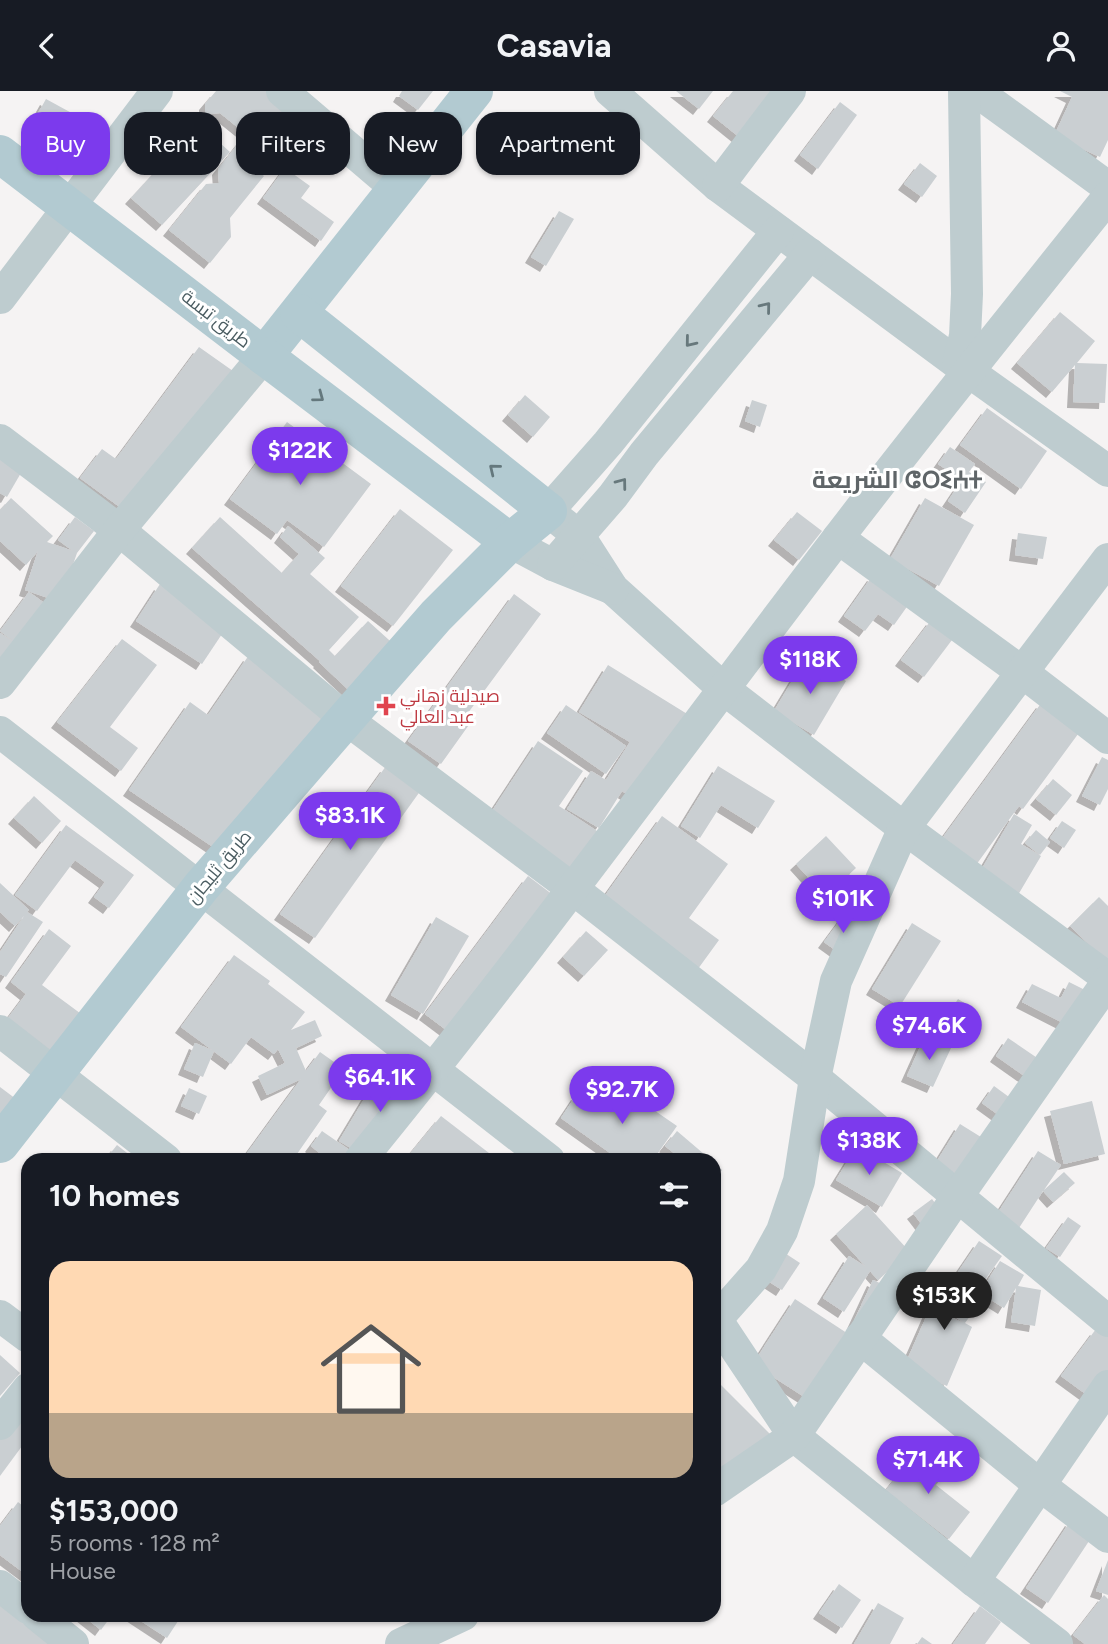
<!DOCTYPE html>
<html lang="en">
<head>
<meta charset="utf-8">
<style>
  body { margin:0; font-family:Figtree,Cairo,"Noto Sans Tifinagh",sans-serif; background:#20242c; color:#f1f3f6; height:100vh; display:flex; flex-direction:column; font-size:26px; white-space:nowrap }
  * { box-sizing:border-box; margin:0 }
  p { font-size:23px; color:#9ea1a6 }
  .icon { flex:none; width:38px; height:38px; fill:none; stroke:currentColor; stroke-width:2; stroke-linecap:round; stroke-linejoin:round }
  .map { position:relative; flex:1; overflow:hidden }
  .side { position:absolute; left:21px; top:1062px; width:700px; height:469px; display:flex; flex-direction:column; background:#171b24; border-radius:21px; box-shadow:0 2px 5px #0004 }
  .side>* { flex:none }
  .top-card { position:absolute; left:21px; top:21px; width:700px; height:63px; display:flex; gap:14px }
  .price { position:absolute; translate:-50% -60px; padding:0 16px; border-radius:24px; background:#7c3aed; color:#fff; font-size:23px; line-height:46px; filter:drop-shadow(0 2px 4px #0008) }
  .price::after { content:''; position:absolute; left:50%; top:42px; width:21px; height:16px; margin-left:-10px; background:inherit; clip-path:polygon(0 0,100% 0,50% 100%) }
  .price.selected { background:#222; color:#fff }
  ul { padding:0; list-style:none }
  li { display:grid; align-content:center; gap:14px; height:371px; padding:0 28px }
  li+li { border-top:2px solid #363941 }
  li span { display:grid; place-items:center; height:217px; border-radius:21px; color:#555 }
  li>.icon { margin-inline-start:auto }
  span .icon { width:126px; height:126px; fill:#fffc; stroke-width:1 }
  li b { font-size:30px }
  h2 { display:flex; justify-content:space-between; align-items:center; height:84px; padding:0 28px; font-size:30px }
  .pill { padding:0 24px; border-radius:21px; background:#171b24; box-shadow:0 2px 5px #0004; font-size:24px; line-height:63px }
  .pill.selected { background:#7c3aed; color:#fff }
  header { display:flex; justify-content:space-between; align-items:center; height:91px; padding:0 28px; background:#171b24; font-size:32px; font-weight:700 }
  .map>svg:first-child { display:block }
  .building { fill:#cacfd2; filter:url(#shadow) }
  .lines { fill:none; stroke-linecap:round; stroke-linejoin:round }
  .street { stroke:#becccf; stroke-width:32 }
  .primary { stroke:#b2cad1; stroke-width:38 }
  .oneway { stroke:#67787c }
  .oneway2 { stroke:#64787d }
  .health-dot { fill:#e0444e; stroke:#fff; stroke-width:2.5 }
  .labels { text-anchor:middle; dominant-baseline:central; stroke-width:6; stroke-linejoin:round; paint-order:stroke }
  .street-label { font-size:18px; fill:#4a5c61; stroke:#fff }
  .health-label { font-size:18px; fill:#be3a42; stroke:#fff; text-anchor:start }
  .district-label { font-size:24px; font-weight:bold; fill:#5f6568; stroke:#fff }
</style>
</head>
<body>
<header><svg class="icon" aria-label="back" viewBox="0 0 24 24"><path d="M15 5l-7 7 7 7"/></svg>Casavia<svg class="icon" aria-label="person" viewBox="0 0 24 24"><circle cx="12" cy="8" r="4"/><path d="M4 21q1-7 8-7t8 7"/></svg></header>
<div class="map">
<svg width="1108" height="1553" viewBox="0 0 1108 1553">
  <defs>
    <filter id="shadow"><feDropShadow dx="-6" dy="6" stdDeviation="0" flood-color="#0004"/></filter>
  </defs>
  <rect width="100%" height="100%" fill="#f5f3f3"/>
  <g class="building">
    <path d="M 216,0 L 266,0 L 309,32 L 297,47 L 283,48 L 284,65 L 243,68 L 264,85 L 230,127 L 231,146 L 210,172 L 169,139 L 206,93 L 219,92 L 218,78 L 246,43 L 220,22 L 205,23 L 205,13 Z"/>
    <path d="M 402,0 L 433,0 L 418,19 L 399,5 Z"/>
    <path d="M 676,0 L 713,0 L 699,18 Z"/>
    <path d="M 733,0 L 803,0 L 754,58 L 713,25 Z"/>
    <path d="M 1060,0 L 1108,0 L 1108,49 L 1100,66 L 1054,45 L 1072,6 Z"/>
    <path d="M 46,8 L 123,50 L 105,83 L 28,40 Z"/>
    <path d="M 840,11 L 857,24 L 818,78 L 800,64 Z"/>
    <path d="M 199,33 L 230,61 L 162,134 L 131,107 Z"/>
    <path d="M 920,72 L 937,85 L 922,106 L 904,93 Z"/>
    <path d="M 285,77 L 310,95 L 301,107 L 334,131 L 321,150 L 263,107 Z"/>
    <path d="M 559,120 L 574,128 L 546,175 L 531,166 Z"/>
    <path d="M 1060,221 L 1095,250 L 1077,272 L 1107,273 L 1105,312 L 1073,311 L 1075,274 L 1052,301 L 1017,272 Z"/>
    <path d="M 199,256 L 233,280 L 128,422 L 80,387 L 102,358 L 116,368 Z"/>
    <path d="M 525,304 L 550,326 L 533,346 L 508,324 Z"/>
    <path d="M 752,309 L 767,314 L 760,336 L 745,330 Z"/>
    <path d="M 987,317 L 1047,360 L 1021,398 L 960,354 Z"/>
    <path d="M 287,331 L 371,393 L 324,456 L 287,429 L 277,443 L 230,408 Z"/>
    <path d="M 950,356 L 975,373 L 969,381 L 986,391 L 965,422 L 948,410 L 962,389 L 938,373 Z"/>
    <path d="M 0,361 L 25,375 L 7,406 L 0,402 Z"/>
    <path d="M 11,407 L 53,445 L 47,451 L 73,460 L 58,449 L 75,426 L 94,440 L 77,462 L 60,511 L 25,499 L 38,460 L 26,474 L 0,450 L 0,419 Z"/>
    <path d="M 925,407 L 974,434 L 939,495 L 890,468 Z"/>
    <path d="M 400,418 L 453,459 L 393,535 L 341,495 Z"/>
    <path d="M 797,421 L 822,440 L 799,469 L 774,449 Z"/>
    <path d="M 220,426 L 282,482 L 299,463 L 280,446 L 288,435 L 325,467 L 310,483 L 359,526 L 329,559 L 335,565 L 368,530 L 399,558 L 355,605 L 319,571 L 320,570 L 192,457 Z"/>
    <path d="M 1018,442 L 1047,446 L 1043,468 L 1015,464 Z"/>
    <path d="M 873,484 L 911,510 L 894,534 L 878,523 L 865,540 L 844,525 Z"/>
    <path d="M 160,493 L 226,537 L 202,573 L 136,530 Z"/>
    <path d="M 29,501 L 47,514 L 18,554 L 0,540 Z"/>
    <path d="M 514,503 L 541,523 L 465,626 L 471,631 L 441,673 L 408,650 Z"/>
    <path d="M 932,528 L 955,545 L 924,586 L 901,569 Z"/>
    <path d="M 0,542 L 14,551 L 0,571 Z"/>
    <path d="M 122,548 L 157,574 L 110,636 L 138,657 L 121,680 L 57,631 Z"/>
    <path d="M 249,564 L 339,626 L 238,773 L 129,699 L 190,611 L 208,624 Z"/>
    <path d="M 806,567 L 846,590 L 814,644 L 774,620 Z"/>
    <path d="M 608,574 L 705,634 L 652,719 L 622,700 L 599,737 L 567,718 L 591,680 L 606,689 L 630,651 L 579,621 Z"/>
    <path d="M 1042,611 L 1081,639 L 1023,718 L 1019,715 L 976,774 L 941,749 Z"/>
    <path d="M 566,614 L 626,655 L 606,683 L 547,642 Z"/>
    <path d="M 538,650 L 583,680 L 559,715 L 609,748 L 582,788 L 488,726 Z"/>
    <path d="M 1102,666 L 1108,669 L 1108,698 L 1100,714 L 1082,705 Z"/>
    <path d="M 386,675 L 421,699 L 315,847 L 280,823 Z"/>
    <path d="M 718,675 L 775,710 L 758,737 L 721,714 L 700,747 L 681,735 Z"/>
    <path d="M 1053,688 L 1072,704 L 1056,724 L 1036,708 Z"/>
    <path d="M 34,705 L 61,730 L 42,752 L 14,727 Z"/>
    <path d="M 1014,723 L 1032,734 L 1021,753 L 1041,765 L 1018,804 L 980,781 Z"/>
    <path d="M 662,725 L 728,773 L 689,827 L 719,849 L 695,882 L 599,813 Z"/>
    <path d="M 1062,730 L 1076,739 L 1064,757 L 1050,747 Z"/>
    <path d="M 66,734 L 134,784 L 109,817 L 94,806 L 105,791 L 75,769 L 37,820 L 15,804 Z"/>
    <path d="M 1036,739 L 1050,751 L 1040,764 L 1025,752 Z"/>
    <path d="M 826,745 L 856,777 L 815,815 L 806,805 L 816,795 L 796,773 Z"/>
    <path d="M 528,785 L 569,816 L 465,953 L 425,923 Z"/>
    <path d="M 0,792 L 29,819 L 27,821 L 43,831 L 6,886 L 0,883 L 0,861 L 24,825 L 15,835 L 0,821 Z"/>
    <path d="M 1099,806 L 1108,815 L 1108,872 L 1070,835 Z"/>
    <path d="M 844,824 L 862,837 L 842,864 L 824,851 Z"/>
    <path d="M 436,826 L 469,845 L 423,923 L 391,904 Z"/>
    <path d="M 912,832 L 941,850 L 900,915 L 872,898 Z"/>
    <path d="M 49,838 L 71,855 L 42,894 L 88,928 L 60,966 L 8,927 L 26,903 L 11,891 Z"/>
    <path d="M 586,840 L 608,859 L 584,885 L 563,866 Z"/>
    <path d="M 234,864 L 270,890 L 268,893 L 305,921 L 291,939 L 315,929 L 322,945 L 296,957 L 306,980 L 320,961 L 344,978 L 319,1014 L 327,1020 L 297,1063 L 306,1069 L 242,1069 L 301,988 L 267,1004 L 258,985 L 285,972 L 278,958 L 274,963 L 251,946 L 231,973 L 181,936 Z"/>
    <path d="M 1069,891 L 1097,905 L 1079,940 L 1022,911 L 1032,893 L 1061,907 Z"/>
    <path d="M 958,908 L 971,916 L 951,947 L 938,939 Z"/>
    <path d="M 925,945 L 951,957 L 933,996 L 907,985 Z"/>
    <path d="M 1008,947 L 1052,977 L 1040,996 L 996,965 Z"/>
    <path d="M 195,952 L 214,960 L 203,986 L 184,978 Z"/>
    <path d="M 381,980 L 425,1005 L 368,1067 L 339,1050 Z"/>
    <path d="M 619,995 L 677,1035 L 653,1069 L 620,1069 L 561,1027 L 577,1003 L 601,1020 Z"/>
    <path d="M 994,995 L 1009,1006 L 1015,1036 L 982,1012 Z"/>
    <path d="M 0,996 L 16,1008 L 0,1028 Z"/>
    <path d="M 189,997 L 207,1005 L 199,1023 L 181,1015 Z"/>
    <path d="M 1092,1010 L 1105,1063 L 1064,1073 L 1050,1020 Z"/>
    <path d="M 441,1025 L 489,1062 L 483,1069 L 405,1069 Z"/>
    <path d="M 960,1033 L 997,1056 L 968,1101 L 932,1078 Z"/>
    <path d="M 322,1040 L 361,1067 L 359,1069 L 328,1069 L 311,1055 Z"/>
    <path d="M 677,1040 L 711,1069 L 683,1069 L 665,1055 Z"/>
    <path d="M 117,1054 L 136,1069 L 105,1069 Z"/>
    <path d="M 857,1055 L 902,1082 L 882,1116 L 836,1089 Z"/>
    <path d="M 1038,1060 L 1061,1074 L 1044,1099 L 1064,1081 L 1075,1092 L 1053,1111 L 1043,1100 L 1019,1137 L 997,1123 Z"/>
    <path d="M 714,1072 L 722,1079 L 714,1088 Z"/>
    <path d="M 932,1108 L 945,1125 L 926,1139 L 913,1122 Z"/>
    <path d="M 867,1114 L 909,1160 L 878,1189 L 870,1180 L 844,1221 L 823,1207 L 849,1165 L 866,1176 L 836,1143 Z"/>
    <path d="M 1068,1126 L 1081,1135 L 1060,1166 L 1046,1157 Z"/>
    <path d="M 979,1150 L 1002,1165 L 980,1196 L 958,1181 Z"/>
    <path d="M 777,1157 L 800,1172 L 782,1199 L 759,1184 Z"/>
    <path d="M 1000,1170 L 1024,1184 L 1018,1195 L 1041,1199 L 1035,1235 L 1011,1231 L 1016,1197 L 1004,1217 L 980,1202 Z"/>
    <path d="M 949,1183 L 983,1207 L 965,1232 L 972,1236 L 947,1295 L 904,1276 L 930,1217 L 964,1232 L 931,1208 Z"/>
    <path d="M 873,1189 L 891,1197 L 853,1232 Z"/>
    <path d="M 795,1208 L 859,1250 L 817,1314 L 753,1273 Z"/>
    <path d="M 1096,1238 L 1108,1246 L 1108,1298 L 1098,1312 L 1061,1285 Z"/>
    <path d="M 0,1264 L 20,1282 L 0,1305 Z"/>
    <path d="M 714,1287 L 774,1347 L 714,1389 Z"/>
    <path d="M 28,1311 L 28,1347 L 0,1385 L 0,1330 Z"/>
    <path d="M 916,1362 L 944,1384 L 936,1394 L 970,1421 L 949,1448 L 886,1399 Z"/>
    <path d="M 18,1411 L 28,1419 L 28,1485 L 0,1464 L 0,1435 Z"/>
    <path d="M 1071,1429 L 1093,1444 L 1048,1512 L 1026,1497 Z"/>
    <path d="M 1108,1469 L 1108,1504 L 1096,1500 Z"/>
    <path d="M 839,1493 L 861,1509 L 842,1537 L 819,1522 Z"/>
    <path d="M 0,1502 L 77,1553 L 0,1553 Z"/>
    <path d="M 1104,1504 L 1108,1508 L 1108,1553 L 1085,1553 L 1073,1544 Z"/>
    <path d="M 878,1512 L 904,1527 L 890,1553 L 854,1553 Z"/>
    <path d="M 980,1515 L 1001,1531 L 985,1553 L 953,1553 Z"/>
    <path d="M 82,1524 L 112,1524 L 101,1539 Z"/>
    <path d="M 132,1524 L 182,1524 L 167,1547 Z"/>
    <path d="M 922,1546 L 932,1553 L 917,1553 Z"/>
  </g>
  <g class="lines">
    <g class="street">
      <path d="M 282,0 L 398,99"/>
      <path d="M 610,0 L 718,95 L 958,273 L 1108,380"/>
      <path d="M 976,0 L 1108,96"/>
      <path d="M 718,95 L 790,0"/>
      <path d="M 778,140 L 608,352 L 548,420 L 579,445 L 613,498 L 725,599 L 904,737 L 1108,887"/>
      <path d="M 0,207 L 157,0"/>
      <path d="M 958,273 L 965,245 L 967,203 L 964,0"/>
      <path d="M 0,349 L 119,439 L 346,628 L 573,798 L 815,987 L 1108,1230"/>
      <path d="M 838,447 L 1022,581 L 1108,647"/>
      <path d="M 510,451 L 553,474 L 613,498"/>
      <path d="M 553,474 L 613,405 L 644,363 L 810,163"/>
      <path d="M 0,592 L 119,439 L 264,265"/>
      <path d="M 0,641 L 549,1069"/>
      <path d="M 0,940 L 166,1069"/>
      <path d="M 360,1069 C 525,867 679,655 838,447 C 926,332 1017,220 1108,106"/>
      <path d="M 0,1225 L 28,1246"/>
      <path d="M 714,1225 L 794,1345 L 974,1490 L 1057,1553"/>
      <path d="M 714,1231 L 761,1178 L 782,1140 L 799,1090 L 815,987 L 836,890 L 904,737 L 1108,468"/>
      <path d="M 860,1247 L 1041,1395 L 1108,1446"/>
      <path d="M 0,1333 L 28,1298"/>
      <path d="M 714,1400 L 794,1345 L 957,1106 L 1108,890"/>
      <path d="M 974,1490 L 1108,1295"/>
      <path d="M 0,1495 L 28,1517"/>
      <path d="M 37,1524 L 73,1553"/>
      <path d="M 401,1553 L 463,1524"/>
    </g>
    <g class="primary">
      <path d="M 0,63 L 264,265 L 474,0"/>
      <path d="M 264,265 L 510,451"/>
      <path d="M 0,1053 L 201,796 L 346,628 L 436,525 L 510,451 L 548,420 L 299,222"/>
    </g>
  </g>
  <defs><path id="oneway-chevron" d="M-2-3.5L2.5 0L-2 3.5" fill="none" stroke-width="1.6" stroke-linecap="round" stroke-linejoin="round" transform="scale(1.75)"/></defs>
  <g class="oneway">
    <use href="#oneway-chevron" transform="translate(766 216) rotate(-51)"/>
    <use href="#oneway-chevron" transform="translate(690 251) rotate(129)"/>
    <use href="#oneway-chevron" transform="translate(622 392) rotate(-53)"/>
  </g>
  <g class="oneway2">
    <use href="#oneway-chevron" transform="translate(319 306) rotate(37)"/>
    <use href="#oneway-chevron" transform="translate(494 378) rotate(-141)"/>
  </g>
  <path class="health-dot" d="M382.5 604.5h7v7h7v7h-7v7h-7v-7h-7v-7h7z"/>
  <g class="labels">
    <g class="street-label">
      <text transform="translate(216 228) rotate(38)">طريق تبسة</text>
      <text transform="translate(219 776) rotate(-50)">طريق ثليجان</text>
    </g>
    <g class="health-label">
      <text x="400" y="605">صيدلية زهاني<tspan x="400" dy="21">عبد العالي</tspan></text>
    </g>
    <g class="district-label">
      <text x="897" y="388">الشريعة ⵛⵔⵉⵄⵜ</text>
    </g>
  </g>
</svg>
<b class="price" style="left:300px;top:396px">$122K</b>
<b class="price" style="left:810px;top:605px">$118K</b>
<b class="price" style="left:350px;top:761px">$83.1K</b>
<b class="price" style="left:843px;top:844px">$101K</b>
<b class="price" style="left:929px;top:971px">$74.6K</b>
<b class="price" style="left:380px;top:1023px">$64.1K</b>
<b class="price" style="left:622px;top:1035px">$92.7K</b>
<b class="price" style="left:869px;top:1086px">$138K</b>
<b class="price selected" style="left:944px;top:1241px">$153K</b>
<b class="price" style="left:928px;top:1405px">$71.4K</b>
<div class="top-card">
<a class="pill selected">Buy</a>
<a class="pill">Rent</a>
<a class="pill">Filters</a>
<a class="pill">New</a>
<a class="pill">Apartment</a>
</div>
<section class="side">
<h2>10 homes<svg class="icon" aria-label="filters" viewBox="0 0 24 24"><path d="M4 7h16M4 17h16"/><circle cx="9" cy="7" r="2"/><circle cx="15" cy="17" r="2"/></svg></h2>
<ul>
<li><span style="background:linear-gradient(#ffd9b3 70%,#b9a48a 0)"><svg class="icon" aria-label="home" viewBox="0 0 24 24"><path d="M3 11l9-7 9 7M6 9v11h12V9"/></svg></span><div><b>$153,000</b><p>5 rooms · 128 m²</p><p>House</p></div></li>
</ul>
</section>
</div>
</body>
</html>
